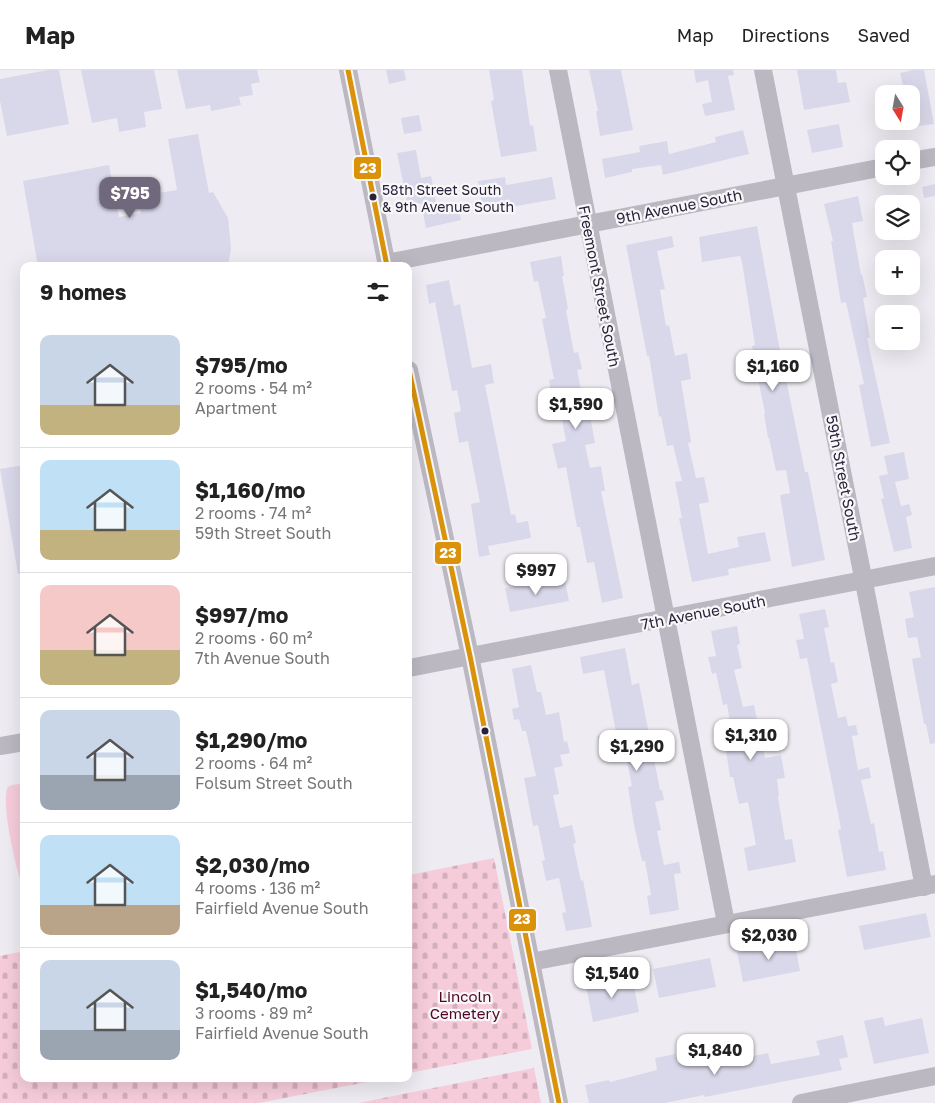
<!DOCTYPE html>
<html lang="en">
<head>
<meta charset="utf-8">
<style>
  body { margin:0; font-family:"Golos Text",sans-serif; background:#f2f2f2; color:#222; height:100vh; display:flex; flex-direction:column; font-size:19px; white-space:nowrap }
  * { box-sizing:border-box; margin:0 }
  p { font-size:16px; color:#767676 }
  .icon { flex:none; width:28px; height:28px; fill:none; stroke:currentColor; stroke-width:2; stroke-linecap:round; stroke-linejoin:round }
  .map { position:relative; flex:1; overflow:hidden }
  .sheet { position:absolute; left:20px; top:192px; width:392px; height:820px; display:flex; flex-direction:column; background:#fff; border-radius:10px; box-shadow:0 5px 20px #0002 }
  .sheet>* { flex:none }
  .needle { width:32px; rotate:169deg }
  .buttons { position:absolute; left:875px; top:15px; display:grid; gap:10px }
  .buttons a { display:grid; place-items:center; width:45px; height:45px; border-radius:10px; background:#fff; box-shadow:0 5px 20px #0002; font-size:25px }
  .price { position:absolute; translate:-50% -42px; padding:0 11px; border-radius:10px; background:#fff; color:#222; font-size:16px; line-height:32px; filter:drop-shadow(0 1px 2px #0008) }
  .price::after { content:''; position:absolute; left:50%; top:30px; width:15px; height:11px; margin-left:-8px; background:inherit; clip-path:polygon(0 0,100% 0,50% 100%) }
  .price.active { background:#70687c; color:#fff }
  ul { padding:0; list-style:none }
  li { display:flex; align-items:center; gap:15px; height:125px; padding:0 20px }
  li+li { border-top:1px solid #e0e0e0 }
  li span { display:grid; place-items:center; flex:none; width:140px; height:100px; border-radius:10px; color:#555 }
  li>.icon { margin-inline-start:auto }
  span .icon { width:60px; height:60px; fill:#fffc; stroke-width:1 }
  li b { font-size:21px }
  h2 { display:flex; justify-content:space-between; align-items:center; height:60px; padding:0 20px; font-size:21px }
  header { display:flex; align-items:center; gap:30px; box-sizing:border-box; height:70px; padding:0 25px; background:#fff; border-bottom:1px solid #e0e0e0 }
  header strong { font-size:24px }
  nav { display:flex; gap:28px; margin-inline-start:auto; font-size:18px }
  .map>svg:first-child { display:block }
  .cemetery { fill:url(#cemetery-stones) }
  .pitch { fill:#f6ccda }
  .building { fill:#d9d8ea }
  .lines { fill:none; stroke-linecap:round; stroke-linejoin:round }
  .minor { stroke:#bcb8c2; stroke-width:18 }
  .bus-1-casing { stroke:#f8f8f8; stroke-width:9 }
  .bus-1 { stroke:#d99209; stroke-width:5 }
  .bus-dot { fill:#2c213c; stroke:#f8f8f8; stroke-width:2 }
  .labels { text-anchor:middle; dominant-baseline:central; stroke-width:4.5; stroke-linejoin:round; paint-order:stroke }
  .bus-label { font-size:14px; fill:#2c213c; stroke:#f8f8f8; text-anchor:start }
  .street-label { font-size:15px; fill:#2c213c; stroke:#f8f8f8 }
  .park-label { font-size:15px; fill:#520326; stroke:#f8f8f8 }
  .line-badge { stroke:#f8f8f8; stroke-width:2 }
  .badge-label { font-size:14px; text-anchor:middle; font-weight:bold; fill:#fff }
</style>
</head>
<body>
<header>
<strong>Map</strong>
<nav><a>Map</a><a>Directions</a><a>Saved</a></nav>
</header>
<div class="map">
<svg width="935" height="1033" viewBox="0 0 935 1033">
  <defs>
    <pattern id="cemetery-stones" width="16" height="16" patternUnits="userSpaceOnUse" patternTransform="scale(1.25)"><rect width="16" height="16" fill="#f6ccda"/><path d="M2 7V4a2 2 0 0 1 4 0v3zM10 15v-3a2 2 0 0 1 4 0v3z" fill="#d3afbc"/></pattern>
  </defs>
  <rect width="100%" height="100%" fill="#eeecf2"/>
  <g class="cemetery">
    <path d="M 494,788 L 532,979 L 409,1003 L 409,805 Z"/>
    <path d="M 24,881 L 24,1009 L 382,1009 L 259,1033 L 0,1033 L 0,886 Z"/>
    <path d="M 534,998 L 541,1033 L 358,1033 Z"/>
  </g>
  <path class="pitch" d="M 24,714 L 24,821 C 16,802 0,730 8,717 C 12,714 19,714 24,714 Z"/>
  <g class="building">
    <path d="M 48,0 L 59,0 L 69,54 L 7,66 L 0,31 L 0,9 Z"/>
    <path d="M 81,0 L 154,0 L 162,39 L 144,42 L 146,57 L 119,62 L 117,48 L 92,53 Z"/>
    <path d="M 177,0 L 257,0 L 260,12 L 251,14 L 253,25 L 239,27 L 241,35 L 211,41 L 210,35 L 186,39 Z"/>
    <path d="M 386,0 L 404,0 L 406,10 L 389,14 Z"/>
    <path d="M 489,0 L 522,0 L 530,56 L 533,55 L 537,81 L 501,87 L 491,31 L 494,30 Z"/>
    <path d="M 589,0 L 621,0 L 633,60 L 600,66 L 596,41 L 598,41 Z"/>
    <path d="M 694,0 L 733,0 L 734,5 L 728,6 L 735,40 L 705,46 L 702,34 L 712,32 L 708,10 L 696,13 Z"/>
    <path d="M 797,0 L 836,0 L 838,13 L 846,12 L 850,32 L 804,40 Z"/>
    <path d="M 913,0 L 924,0 L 934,54 L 911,57 L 911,24 L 905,24 L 900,3 Z"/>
    <path d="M 419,45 L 422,61 L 404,64 L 401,48 Z"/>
    <path d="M 839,54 L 843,77 L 812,83 L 807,60 Z"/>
    <path d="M 743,60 L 749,84 L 663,105 L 661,95 L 632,99 L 632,102 L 605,108 L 602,89 L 640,82 L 639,76 L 667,71 L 669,84 L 716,72 L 715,67 Z"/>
    <path d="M 198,64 L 209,123 L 213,122 L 228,148 L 231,178 L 228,196 L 38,196 L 23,111 L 109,95 L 119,147 L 141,143 L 138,126 L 177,120 L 168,69 Z"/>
    <path d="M 416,80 L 421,108 L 431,106 L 437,137 L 458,132 L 461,150 L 426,158 L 421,133 L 408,136 L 397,83 Z"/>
    <path d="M 505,107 L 506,115 L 552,107 L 556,129 L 483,142 L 478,111 Z"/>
    <path d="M 935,114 L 935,126 L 924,128 L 922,117 Z"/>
    <path d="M 858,126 L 863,151 L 852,153 L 861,205 L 862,204 L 867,227 L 863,228 L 870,268 L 867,268 L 890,373 L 871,377 L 859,315 L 864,314 L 846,232 L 841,233 L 831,171 L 833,171 L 824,134 Z"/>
    <path d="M 757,156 L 778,270 L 805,402 L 808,402 L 825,490 L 792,497 L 780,425 L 790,423 L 786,400 L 776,401 L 769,368 L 768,368 L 764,344 L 765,343 L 757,303 L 749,305 L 746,287 L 754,285 L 752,276 L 755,275 L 742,192 L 740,186 L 702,192 L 699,167 Z"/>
    <path d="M 672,166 L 674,177 L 657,181 L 665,219 L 660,220 L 666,256 L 669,255 L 675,286 L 687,283 L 691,309 L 681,311 L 691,372 L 688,373 L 696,408 L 704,407 L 709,432 L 699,434 L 708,484 L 739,477 L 737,467 L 765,462 L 771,491 L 728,499 L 729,505 L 692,512 L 679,448 L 682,448 L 675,412 L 682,411 L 673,375 L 667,376 L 661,346 L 659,347 L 649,286 L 647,286 L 626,175 Z"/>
    <path d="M 561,186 L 564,206 L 562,206 L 568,239 L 566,240 L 574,283 L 578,282 L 582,299 L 577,300 L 584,335 L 588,335 L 595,373 L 585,375 L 590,398 L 601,396 L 605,421 L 601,421 L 623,528 L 602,533 L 594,492 L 587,493 L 580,457 L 577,457 L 566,397 L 558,399 L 552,374 L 566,371 L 562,349 L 556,350 L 549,310 L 554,309 L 542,249 L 546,248 L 538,211 L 534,212 L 530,192 Z"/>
    <path d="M 449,210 L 454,236 L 460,234 L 472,298 L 491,294 L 494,313 L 485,315 L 511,445 L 515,444 L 517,453 L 528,451 L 531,468 L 488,476 L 490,485 L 479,487 L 471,434 L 480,432 L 476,412 L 468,371 L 459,373 L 454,343 L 461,341 L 457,320 L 452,321 L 435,232 L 429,234 L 426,215 Z"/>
    <path d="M 904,382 L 909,409 L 895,412 L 901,436 L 909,434 L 912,445 L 906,447 L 912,478 L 894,482 L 881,429 L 884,428 L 879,406 L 888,404 L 884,386 Z"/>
    <path d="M 24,395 L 24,503 L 18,504 L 0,399 Z"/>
    <path d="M 565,511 L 569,531 L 510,542 L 505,518 L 530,513 L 531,518 Z"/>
    <path d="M 935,517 L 935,673 L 930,674 L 926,654 L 924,654 L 912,589 L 921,587 L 917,567 L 908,568 L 905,549 L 914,547 L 909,522 Z"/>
    <path d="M 825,539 L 829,557 L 824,558 L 831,593 L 834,592 L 838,612 L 831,614 L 838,648 L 846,646 L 848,656 L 856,655 L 858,665 L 852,666 L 858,700 L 869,697 L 871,708 L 861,710 L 871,754 L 874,753 L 879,782 L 883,781 L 886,800 L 847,807 L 838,760 L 841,759 L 838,743 L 807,588 L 800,589 L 796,570 L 804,569 L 799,544 Z"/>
    <path d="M 737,556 L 740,574 L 737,575 L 742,598 L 734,600 L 743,637 L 754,635 L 765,688 L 781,685 L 785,708 L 777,709 L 779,726 L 778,727 L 785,770 L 792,769 L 796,792 L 748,801 L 744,778 L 756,775 L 748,732 L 739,734 L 733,707 L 730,707 L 726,680 L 735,678 L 731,658 L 727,634 L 723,635 L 716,603 L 712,604 L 708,587 L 716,586 L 711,561 Z"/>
    <path d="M 625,578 L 632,615 L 639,613 L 660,720 L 662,720 L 664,730 L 655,732 L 661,760 L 657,761 L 664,795 L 679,792 L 681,803 L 674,804 L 679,840 L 650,845 L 647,826 L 651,825 L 645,791 L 642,791 L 634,755 L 628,717 L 632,716 L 625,682 L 602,687 L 597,666 L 616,662 L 604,600 L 583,604 L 580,587 Z"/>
    <path d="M 531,595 L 537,622 L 541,622 L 546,645 L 559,642 L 564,672 L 567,671 L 570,683 L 560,685 L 563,696 L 554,698 L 559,724 L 553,725 L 560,758 L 572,755 L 576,773 L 573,774 L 581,811 L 583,810 L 592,857 L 566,861 L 562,843 L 566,842 L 559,808 L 546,811 L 542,791 L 545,790 L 538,755 L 533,756 L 529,735 L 524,708 L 536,706 L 526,661 L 522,661 L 519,649 L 514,650 L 512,639 L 519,637 L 512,599 Z"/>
    <path d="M 926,843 L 931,867 L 864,880 L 859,856 Z"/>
    <path d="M 794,870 L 800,901 L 743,912 L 737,882 Z"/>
    <path d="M 710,888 L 716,917 L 659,928 L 653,899 Z"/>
    <path d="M 632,907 L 639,942 L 593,952 L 586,916 Z"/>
    <path d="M 883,947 L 885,956 L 922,948 L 929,983 L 874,994 L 864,951 Z"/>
    <path d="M 843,965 L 848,987 L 839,989 L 842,1000 L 705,1027 L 704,1025 L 665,1033 L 589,1033 L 585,1015 L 609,1010 L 610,1012 L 657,1000 L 655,988 L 676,984 L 677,993 L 687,991 L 688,995 L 728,987 L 728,991 L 768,983 L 771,994 L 820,985 L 816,971 Z"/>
  </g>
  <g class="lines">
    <g class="minor">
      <path d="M 348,0 L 387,196"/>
      <path d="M 558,0 L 726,853"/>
      <path d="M 763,0 L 924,817"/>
      <path d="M 911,91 L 935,87"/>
      <path d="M 386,193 L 884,97"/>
      <path d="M 409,300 L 470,586 L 559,1033"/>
      <path d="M 409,598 L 935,496"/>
      <path d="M 0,676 L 24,672"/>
      <path d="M 531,892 L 935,814"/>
      <path d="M 801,1033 L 935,1006"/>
    </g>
    <defs>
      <g id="bus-1">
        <path d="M 348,0 L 387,196"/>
        <path d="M 409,300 L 470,586 L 559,1033"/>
      </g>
    </defs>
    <use href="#bus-1" class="bus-1-casing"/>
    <use href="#bus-1" class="bus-1"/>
  </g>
  <g class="bus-dot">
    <circle cx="373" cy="127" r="4.5"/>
    <circle cx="485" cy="661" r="4.5"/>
  </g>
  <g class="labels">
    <g class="bus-label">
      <text x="382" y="119">58th Street South<tspan x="382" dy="17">&amp; 9th Avenue South</tspan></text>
    </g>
    <g class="street-label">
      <text transform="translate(679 136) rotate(-11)">9th Avenue South</text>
      <text transform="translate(600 216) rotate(79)">Freemont Street South</text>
      <text transform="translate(844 408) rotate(79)">59th Street South</text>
      <text transform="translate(703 542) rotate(-11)">7th Avenue South</text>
    </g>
    <g class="park-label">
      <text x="465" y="926">Lincoln<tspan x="465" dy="17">Cemetery</tspan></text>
    </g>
  </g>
  <g class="line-badge">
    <rect x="353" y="86" width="29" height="24" rx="5" fill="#d99209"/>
    <rect x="434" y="471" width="28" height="24" rx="5" fill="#d99209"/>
    <rect x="508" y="838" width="29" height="24" rx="5" fill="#d99209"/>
  </g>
  <g class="badge-label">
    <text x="368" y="103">23</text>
    <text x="448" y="488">23</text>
    <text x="522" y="854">23</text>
  </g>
</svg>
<div class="buttons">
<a><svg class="needle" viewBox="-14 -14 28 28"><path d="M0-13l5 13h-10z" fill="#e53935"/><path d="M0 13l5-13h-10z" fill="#767676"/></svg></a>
<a><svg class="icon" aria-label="locate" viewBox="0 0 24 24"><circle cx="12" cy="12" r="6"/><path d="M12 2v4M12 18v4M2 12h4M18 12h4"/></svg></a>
<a><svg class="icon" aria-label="layers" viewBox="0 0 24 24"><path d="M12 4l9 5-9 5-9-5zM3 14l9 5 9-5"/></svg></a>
<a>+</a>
<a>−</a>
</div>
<b class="price active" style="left:130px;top:149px">$795</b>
<b class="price" style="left:773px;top:322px">$1,160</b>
<b class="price" style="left:576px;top:360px">$1,590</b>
<b class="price" style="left:536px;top:526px">$997</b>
<b class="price" style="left:751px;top:691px">$1,310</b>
<b class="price" style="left:637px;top:702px">$1,290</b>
<b class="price" style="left:769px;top:891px">$2,030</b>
<b class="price" style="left:612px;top:929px">$1,540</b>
<b class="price" style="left:715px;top:1006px">$1,840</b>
<section class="sheet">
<h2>9 homes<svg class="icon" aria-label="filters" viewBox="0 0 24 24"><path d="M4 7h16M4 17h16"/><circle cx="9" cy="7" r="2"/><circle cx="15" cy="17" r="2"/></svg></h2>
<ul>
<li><span style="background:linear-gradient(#c9d6e8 70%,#c2b280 0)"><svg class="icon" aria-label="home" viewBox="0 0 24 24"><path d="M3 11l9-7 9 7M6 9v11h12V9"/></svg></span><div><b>$795/mo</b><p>2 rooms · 54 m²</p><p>Apartment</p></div></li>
<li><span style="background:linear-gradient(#bfe0f5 70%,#c2b280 0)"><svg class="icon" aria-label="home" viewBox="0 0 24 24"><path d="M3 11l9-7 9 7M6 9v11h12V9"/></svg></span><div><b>$1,160/mo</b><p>2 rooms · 74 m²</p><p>59th Street South</p></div></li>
<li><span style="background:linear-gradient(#f6c9c9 65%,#c2b280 0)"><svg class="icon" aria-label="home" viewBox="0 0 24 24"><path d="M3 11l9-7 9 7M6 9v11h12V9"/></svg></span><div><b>$997/mo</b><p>2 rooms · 60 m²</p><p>7th Avenue South</p></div></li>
<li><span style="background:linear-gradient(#c9d6e8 65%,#9aa5b1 0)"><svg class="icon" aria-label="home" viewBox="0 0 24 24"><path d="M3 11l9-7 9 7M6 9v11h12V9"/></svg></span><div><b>$1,290/mo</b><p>2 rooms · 64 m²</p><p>Folsum Street South</p></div></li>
<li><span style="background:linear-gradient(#bfe0f5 70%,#b9a48a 0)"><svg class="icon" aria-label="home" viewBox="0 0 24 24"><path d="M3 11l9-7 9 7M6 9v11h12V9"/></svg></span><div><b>$2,030/mo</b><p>4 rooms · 136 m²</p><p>Fairfield Avenue South</p></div></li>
<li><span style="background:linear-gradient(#c9d6e8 70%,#9aa5b1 0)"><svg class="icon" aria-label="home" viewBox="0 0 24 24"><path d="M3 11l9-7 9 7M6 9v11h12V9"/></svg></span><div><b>$1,540/mo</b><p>3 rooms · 89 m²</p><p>Fairfield Avenue South</p></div></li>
</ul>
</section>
</div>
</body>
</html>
